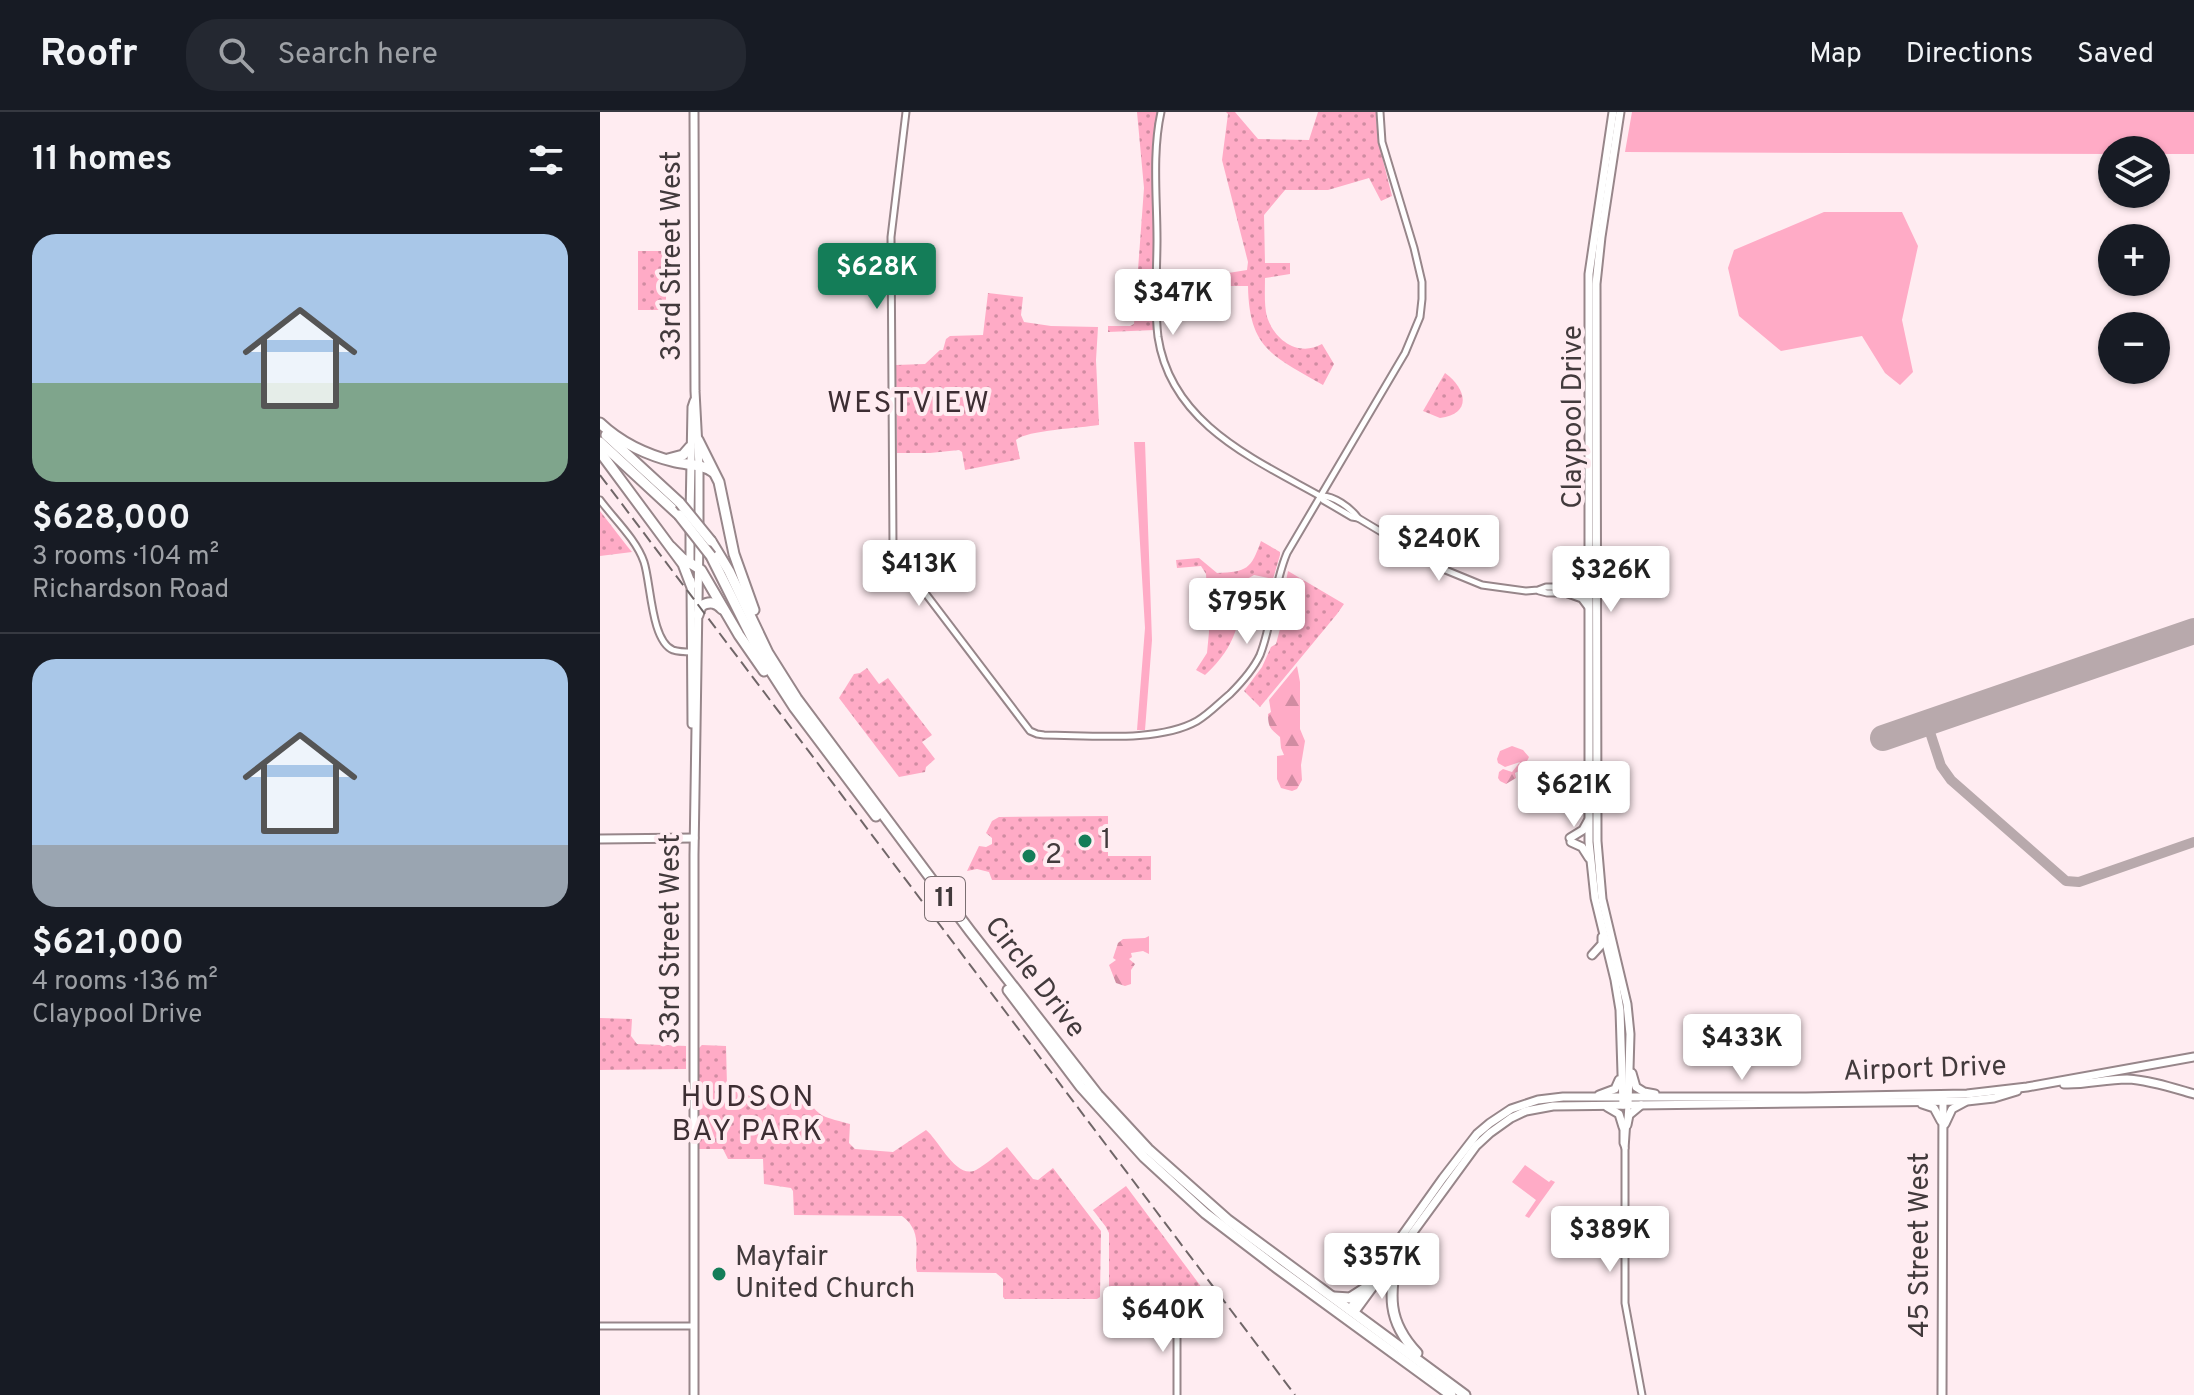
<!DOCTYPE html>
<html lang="en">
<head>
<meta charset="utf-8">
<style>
  body { margin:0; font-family:Overpass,sans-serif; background:#242831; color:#f1f3f6; height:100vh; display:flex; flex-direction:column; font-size:30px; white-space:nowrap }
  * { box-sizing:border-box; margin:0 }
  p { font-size:26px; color:#9ea1a6 }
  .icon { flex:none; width:44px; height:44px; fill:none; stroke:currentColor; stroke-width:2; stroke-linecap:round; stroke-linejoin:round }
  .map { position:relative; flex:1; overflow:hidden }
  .sheet { display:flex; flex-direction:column; background:#171b24; width:600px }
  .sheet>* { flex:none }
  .controls { position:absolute; left:1498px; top:24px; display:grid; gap:16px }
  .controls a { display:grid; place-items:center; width:72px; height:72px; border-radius:50%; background:#171b24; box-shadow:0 2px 6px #0004; font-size:40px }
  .price { position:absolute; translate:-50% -68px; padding:0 18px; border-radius:8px; background:#fff; color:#222; font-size:26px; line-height:52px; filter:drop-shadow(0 2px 4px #0008) }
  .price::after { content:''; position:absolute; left:50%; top:48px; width:24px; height:18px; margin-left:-12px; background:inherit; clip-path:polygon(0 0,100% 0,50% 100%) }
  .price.selected { background:#147d58; color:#fff }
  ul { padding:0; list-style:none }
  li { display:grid; align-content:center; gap:16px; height:424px; padding:0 32px }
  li+li { border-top:2px solid #363941 }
  li span { display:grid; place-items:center; height:248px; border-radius:24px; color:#555 }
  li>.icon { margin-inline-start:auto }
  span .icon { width:144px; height:144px; fill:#fffc; stroke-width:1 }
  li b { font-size:34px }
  h2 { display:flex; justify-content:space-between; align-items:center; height:96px; padding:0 32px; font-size:34px }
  header { display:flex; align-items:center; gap:48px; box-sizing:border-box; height:112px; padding:0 40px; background:#171b24; border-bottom:2px solid #363941 }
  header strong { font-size:38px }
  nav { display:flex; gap:44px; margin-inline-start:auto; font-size:28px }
  .search { width:560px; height:72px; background:#242831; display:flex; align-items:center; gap:20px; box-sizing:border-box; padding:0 28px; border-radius:32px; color:#9ea1a6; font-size:30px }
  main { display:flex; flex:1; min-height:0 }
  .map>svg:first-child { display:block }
  .green { fill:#ffabc6 }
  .forest { fill:url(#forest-firs) }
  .park { fill:url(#park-dots) }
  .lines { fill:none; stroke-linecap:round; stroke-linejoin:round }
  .taxiway { stroke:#b8a9ac; stroke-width:10 }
  .runway { stroke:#b8a9ac; stroke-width:26 }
  .minor-casing { stroke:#97868a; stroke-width:9 }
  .major-casing { stroke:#97868a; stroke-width:11 }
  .highway-casing { stroke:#97868a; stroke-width:13 }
  .minor { stroke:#fff; stroke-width:5 }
  .major { stroke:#fff; stroke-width:7 }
  .highway { stroke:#fff; stroke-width:9 }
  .rail { stroke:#706668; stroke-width:2; stroke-dasharray:12 6; stroke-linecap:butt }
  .highway-bridge-casing { stroke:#97868a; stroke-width:13; stroke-linecap:butt }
  .highway-bridge { stroke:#fff; stroke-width:9 }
  .poi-dot { fill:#147d58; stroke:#ffecf1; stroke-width:3 }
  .labels { text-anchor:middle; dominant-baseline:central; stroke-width:8; stroke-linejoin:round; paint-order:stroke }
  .shield { fill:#ffecf1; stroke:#7b6f72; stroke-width:2 }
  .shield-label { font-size:26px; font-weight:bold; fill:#423a3c }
  .street-label { font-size:28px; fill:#423a3c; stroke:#ffecf1 }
  .poi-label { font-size:28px; fill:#423a3c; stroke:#ffecf1; text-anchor:start }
  .neighbourhood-label { font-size:30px; letter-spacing:2px; fill:#3d2e33; stroke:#ffecf1 }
</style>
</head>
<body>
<header>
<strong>Roofr</strong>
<div class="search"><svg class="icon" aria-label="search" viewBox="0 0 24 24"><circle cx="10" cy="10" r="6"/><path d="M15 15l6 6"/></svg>Search here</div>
<nav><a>Map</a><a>Directions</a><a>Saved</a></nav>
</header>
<main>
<section class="sheet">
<h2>11 homes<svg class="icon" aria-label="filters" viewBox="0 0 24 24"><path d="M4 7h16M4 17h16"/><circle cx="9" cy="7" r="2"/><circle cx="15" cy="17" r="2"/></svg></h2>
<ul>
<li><span style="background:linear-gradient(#a9c7e8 60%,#7fa58c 0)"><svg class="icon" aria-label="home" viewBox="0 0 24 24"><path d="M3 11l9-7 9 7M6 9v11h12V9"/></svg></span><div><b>$628,000</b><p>3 rooms · 104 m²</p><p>Richardson Road</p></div></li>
<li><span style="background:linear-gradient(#a9c7e8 75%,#9aa5b1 0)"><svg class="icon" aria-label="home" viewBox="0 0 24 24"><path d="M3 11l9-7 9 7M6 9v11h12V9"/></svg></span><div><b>$621,000</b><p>4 rooms · 136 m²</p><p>Claypool Drive</p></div></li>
</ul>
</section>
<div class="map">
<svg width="1594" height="1283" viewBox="0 0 1594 1283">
  <defs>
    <pattern id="forest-firs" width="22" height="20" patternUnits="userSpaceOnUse" patternTransform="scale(2)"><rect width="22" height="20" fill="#ffabc6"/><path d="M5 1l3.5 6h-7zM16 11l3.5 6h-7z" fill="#d08ca2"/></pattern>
    <pattern id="park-dots" width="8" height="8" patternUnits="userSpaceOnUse" patternTransform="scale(2)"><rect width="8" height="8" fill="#ffabc6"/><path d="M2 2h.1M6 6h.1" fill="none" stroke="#d08ca2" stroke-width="1.8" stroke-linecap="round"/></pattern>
  </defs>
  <rect width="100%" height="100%" fill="#ffecf1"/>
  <g class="green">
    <path d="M 1032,0 L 1594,0 L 1594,42 L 1556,42 L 1556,38 L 1512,38 L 1512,42 L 1025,40 Z"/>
    <path d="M 1224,100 L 1302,100 L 1318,134 L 1302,208 L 1313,260 L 1300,273 L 1285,261 L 1262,224 L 1181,239 L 1139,204 L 1128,156 L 1134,138 Z"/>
    <path d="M 545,330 L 552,528 L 545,618 L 537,618 L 545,516 L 534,330 Z"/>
    <path d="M 925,1053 L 949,1070 L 951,1068 L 955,1070 L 929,1106 L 925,1104 L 936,1088 L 912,1070 Z"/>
  </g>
  <g class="forest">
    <path d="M 697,554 L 700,570 L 700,617 L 705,629 L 701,653 L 702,668 L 697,677 L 692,679 L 681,676 L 677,667 L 677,644 L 684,643 L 681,636 L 680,625 C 671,617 668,616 668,602 L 671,600 L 669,588 Z"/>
    <path d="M 912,634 L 923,638 L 929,645 L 923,657 L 915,661 L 916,666 L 906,672 L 900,669 L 898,666 L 899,660 L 903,657 L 912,660 L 920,650 L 905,655 L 898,651 L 897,647 L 900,639 Z"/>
    <path d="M 549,824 L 549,842 L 543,839 L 531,841 L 532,845 L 529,847 L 535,852 L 531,858 L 531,872 L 525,874 L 516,871 L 509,853 L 516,848 L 513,846 L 518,831 L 523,827 L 545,826 Z"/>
  </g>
  <g class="park">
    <path d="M 537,0 L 558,0 L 554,40 L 554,218 L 508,220 L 508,214 L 530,214 L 534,212 L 544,76 Z"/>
    <path d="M 626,0 L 635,0 L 658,27 L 709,28 L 718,0 L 776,0 L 778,29 L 792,84 L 781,89 L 769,66 L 728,78 L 685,78 L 664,103 L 665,151 L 690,151 L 690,162 L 665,166 C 665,179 664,193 667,205 C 675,229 699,245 722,232 L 734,252 L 723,273 C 673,244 649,237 648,174 L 620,174 L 622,162 L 647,158 L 648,150 L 622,48 L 628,2 Z"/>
    <rect x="38" y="139" width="28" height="59"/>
    <path d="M 388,181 L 423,185 L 421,203 L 424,210 L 451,214 L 498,215 L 496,248 L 499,313 C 481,316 427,318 416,328 L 420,347 L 365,358 L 362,340 L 359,338 L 330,341 L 297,341 L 296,253 L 325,252 L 340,238 L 343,238 L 346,227 L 350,224 L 383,223 Z"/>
    <path d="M 845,261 C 867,277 872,302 840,306 L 823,299 Z"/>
    <path d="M 0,399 L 27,434 L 32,440 L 0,444 Z"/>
    <path d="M 661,429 L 680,440 L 680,443 L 673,467 L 654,463 L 647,467 C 639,509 638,533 605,563 L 596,558 L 607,541 L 609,520 L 606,462 L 601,454 L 577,456 L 576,448 L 599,446 L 617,461 C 647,460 651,457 661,429 Z"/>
    <path d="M 688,459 L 744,492 L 737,502 L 660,595 L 644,579 L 662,555 L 671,535 L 676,532 L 681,513 L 678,508 Z"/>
    <path d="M 267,556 L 279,572 L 288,566 L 332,623 L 322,630 L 335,647 L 326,655 L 325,660 L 299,665 L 239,586 L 254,562 L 260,561 Z"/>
    <path d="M 508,704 L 508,744 L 551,744 L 551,768 L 392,768 L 389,760 L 377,757 L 367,759 L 379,734 L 386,735 L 392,732 L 392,726 L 386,721 L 392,709 L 399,705 Z"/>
    <path d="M 0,906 L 32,907 L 31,924 L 37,932 L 86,934 L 86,957 L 0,958 Z"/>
    <path d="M 102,933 L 126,934 L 127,974 L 178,995 L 200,978 C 221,1006 217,1003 250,1012 L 249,1031 L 255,1037 L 293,1040 L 326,1018 C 339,1028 356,1068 376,1058 C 387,1052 397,1042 407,1035 L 433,1067 L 438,1068 L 453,1056 L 501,1119 L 500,1185 L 497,1187 L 405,1187 L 403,1185 L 403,1167 L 396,1161 L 317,1160 L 316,1156 C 316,1135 321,1118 302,1104 L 194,1103 L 193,1079 L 191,1076 L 164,1072 L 163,1047 L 128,1047 L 123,1037 L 98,1037 L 98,937 Z"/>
    <path d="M 526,1074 L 611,1188 L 515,1187 L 509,1185 L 509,1121 L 506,1115 L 493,1098 Z"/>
  </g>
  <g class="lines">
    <path class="taxiway" d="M 1327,611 L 1341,654 L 1351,668 L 1466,769 L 1479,770 L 1594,730"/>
    <path class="runway" d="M 1283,626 L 1594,519"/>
    <defs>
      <g id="minor">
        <path d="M 306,0 L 291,125 L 293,434 L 297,444 L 430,619 L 437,622 L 444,623 C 489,623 558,631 597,609 C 609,602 619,591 630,582 C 642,570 653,558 660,543 C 673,510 673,474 687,441 L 805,241 L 820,205 L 822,187 L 822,170 L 814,136 L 782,30 L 780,0"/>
        <path d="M 561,0 C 552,41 557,86 557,127 C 557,159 554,193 558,225 C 571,311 652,346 720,384 L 723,388 L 752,405 L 758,406 L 843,457 L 882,473 L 926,479 L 938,478 L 946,475 L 992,475"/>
        <path d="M 721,384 C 733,383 751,396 758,406"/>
        <path d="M 0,388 C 14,407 36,427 44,450 C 51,471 51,529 73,538 C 79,540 86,540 92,540"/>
        <path d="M 939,479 L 947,481 L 989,481"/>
        <path d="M 1028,993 L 1025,1037 L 1025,1191 L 1042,1283"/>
        <path d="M 1023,1015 L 1023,1031 L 1025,1036"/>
        <path d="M 577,1202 L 577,1283"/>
        <path d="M 0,1214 L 94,1214"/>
      </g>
      <g id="major">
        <path d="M 94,0 L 95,279 L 99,354 L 99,414"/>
        <path d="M 1013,0 L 989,162 L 989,730 L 995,786 L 1015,868 L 1020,898 L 1023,993"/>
        <path d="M 1020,0 L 1001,125 L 996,172 L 997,729 L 1002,787 L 1027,892 L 1030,922 L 1028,993"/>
        <path d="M 90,404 L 92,295 L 94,289"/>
        <path d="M 90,417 L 90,452"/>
        <path d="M 91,469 L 92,612"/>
        <path d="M 968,475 L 981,470 L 986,457"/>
        <path d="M 968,481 L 982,486 L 988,494"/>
        <path d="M 970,726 L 983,718 L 988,709"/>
        <path d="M 0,727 L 94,726"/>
        <path d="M 971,730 L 982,735 L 989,746"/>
        <path d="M 992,843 L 1002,832 L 1002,825"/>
        <path d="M 1032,961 L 1036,975 L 1044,980 L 1055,982"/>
        <path d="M 1464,972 C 1485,973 1505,967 1527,967 C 1549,968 1573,976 1594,982"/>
        <path d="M 999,983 L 1015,977 L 1019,968"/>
        <path d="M 1322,992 L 1334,996 L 1341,1009"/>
        <path d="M 1007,995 L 1019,1002 L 1023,1015"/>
        <path d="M 1345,1012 L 1352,997 L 1365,990"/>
        <path d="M 1027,1013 L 1029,1003 L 1041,993"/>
        <path d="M 749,1198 L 843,1066 L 877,1022 L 890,1011 L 911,997 L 938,988 L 963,985 L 1206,985 L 1367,982 L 1427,975 L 1594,945"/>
        <path d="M 754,1201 L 876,1034 L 890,1021 L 911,1006 L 926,999 L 953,994 L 1367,989 L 1394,986 L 1417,979"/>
        <path d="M 94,1283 L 94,743 L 99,426"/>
        <path d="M 1342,1283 L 1343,985"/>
      </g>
      <g id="highway">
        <path d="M 0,311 C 21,331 47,343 75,350 C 88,353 103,352 113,360"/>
        <path d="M 6,323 L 80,391"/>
        <path d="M 98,328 L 119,370 L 134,442 L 154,498"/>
        <path d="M 0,330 L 79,403"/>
        <path d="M 0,340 L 83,452 L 91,473"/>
        <path d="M 68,347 L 83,343 L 90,335"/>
        <path d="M 111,429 L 129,459 L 168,541 L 197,587 L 370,819 L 498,983 L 548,1037 L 628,1108 L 865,1283"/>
        <path d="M 71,435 L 82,446 L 101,458 L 139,523 L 164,559"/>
        <path d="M 111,444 L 161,544 L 194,595 L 276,704"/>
        <path d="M 98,503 L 101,494 C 109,489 116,490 122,497"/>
        <path d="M 408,878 L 481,975 L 544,1045 L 605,1101 L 677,1156 L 851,1283"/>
        <path d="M 797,1142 C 790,1183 786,1208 817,1241"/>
        <path d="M 777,1158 L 790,1160 L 793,1167"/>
        <path d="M 734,1185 L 750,1186 L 764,1177"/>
      </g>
    </defs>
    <use href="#minor" class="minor-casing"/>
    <use href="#major" class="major-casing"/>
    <use href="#highway" class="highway-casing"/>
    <use href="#minor" class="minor"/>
    <use href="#major" class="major"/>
    <use href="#highway" class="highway"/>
    <path class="rail" d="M 0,363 L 695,1283"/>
    <defs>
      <g id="highway-bridge">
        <path d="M 80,391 L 111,429"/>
        <path d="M 79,403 L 111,444"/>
      </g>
    </defs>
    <use href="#highway-bridge" class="highway-bridge-casing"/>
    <use href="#highway-bridge" class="highway-bridge"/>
  </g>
  <g class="poi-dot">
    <circle cx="485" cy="729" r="8"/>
    <circle cx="429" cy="744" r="8"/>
    <circle cx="119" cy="1162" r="8"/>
  </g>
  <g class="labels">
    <rect class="shield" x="325" y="765" width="40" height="44" rx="6"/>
    <g class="shield-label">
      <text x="345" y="787">11</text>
    </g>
    <g class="street-label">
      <text transform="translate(73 144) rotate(-90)">33rd Street West</text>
      <text transform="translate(974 305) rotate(-90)">Claypool Drive</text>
      <text transform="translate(72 827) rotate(-90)">33rd Street West</text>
      <text transform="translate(434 866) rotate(52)">Circle Drive</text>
      <text transform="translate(1325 958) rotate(-2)">Airport Drive</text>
      <text transform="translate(1321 1133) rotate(-90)">45 Street West</text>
    </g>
    <g class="poi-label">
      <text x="501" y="729">1</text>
      <text x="445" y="744">2</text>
      <text x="135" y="1146">Mayfair<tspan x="135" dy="32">United Church</tspan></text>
    </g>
    <g class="neighbourhood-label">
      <text x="309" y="292">WESTVIEW</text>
      <text x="148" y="986">HUDSON<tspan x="148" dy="34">BAY PARK</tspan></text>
    </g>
  </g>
</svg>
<div class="controls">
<a><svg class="icon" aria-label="layers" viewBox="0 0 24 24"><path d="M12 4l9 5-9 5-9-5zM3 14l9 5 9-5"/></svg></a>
<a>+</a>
<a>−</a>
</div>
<b class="price selected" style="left:277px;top:199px">$628K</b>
<b class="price" style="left:573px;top:225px">$347K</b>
<b class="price" style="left:839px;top:471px">$240K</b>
<b class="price" style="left:319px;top:496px">$413K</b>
<b class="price" style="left:1011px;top:502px">$326K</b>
<b class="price" style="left:647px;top:534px">$795K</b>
<b class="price" style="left:974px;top:717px">$621K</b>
<b class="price" style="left:1142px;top:970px">$433K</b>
<b class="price" style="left:1010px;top:1162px">$389K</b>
<b class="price" style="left:782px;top:1189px">$357K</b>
<b class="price" style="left:563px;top:1242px">$640K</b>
</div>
</main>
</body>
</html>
